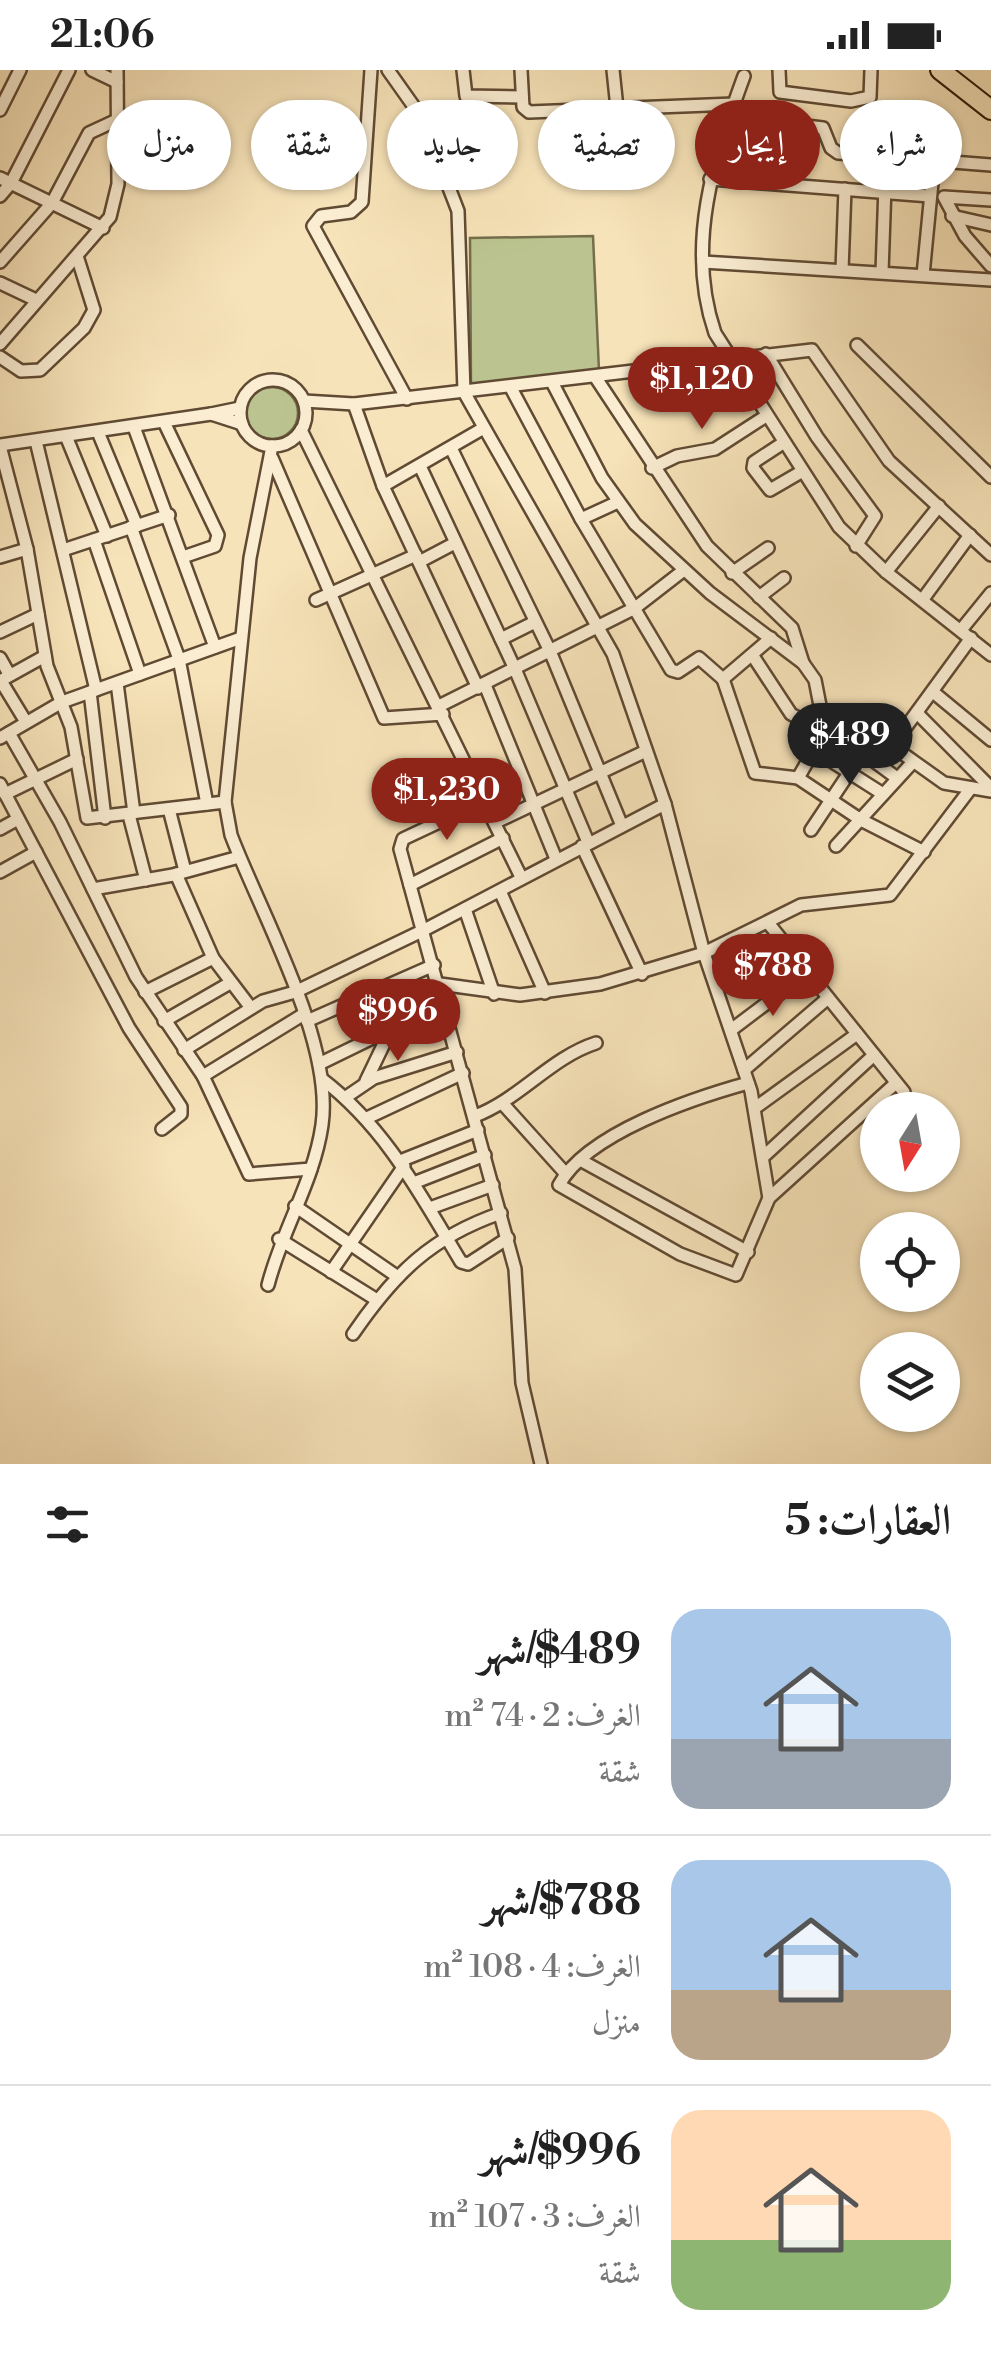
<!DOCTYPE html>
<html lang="ar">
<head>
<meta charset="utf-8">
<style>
  body { margin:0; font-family:"Libre Bodoni",Amiri,serif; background:#f2f2f2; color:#222; direction:rtl; height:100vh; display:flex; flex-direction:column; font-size:38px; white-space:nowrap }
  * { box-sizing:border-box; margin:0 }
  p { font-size:32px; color:#767676 }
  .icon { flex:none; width:55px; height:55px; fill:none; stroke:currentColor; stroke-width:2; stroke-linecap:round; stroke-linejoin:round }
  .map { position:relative; height:1394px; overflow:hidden; direction:ltr }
  .drawer { display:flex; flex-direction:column; background:#fff; flex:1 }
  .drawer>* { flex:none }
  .hud { position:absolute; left:30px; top:30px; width:932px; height:90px; direction:rtl; display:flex; gap:20px }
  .needle { width:65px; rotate:191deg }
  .controls { position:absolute; left:860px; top:1022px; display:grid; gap:20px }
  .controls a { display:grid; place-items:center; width:100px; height:100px; border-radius:50%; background:#fff; box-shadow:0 2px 8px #0004; font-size:50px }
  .price { position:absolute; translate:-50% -85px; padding:0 22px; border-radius:35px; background:#8f2418; color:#fff; font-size:32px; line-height:65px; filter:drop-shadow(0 2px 5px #0008) }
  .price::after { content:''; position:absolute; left:50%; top:60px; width:30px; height:22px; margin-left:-15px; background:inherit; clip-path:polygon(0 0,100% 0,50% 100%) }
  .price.selected { background:#222; color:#fff }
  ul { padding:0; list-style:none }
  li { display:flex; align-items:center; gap:30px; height:250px; padding:0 40px }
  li+li { border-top:2px solid #e0e0e0 }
  li span { display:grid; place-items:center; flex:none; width:280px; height:200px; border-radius:30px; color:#555 }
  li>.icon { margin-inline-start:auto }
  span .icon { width:120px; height:120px; fill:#fffc; stroke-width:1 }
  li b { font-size:42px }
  h2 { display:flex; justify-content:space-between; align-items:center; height:120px; padding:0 40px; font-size:42px }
  .pill { padding:0 35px; border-radius:45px; background:#fff; box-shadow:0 2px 8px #0004; font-size:35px; line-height:90px }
  .pill.selected { background:#8f2418; color:#fff }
  .status { display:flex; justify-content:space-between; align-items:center; height:70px; padding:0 50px; background:#fff; direction:ltr }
  .status svg { height:28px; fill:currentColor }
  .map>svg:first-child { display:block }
  .green { fill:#bbc490; stroke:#746e4b; stroke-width:2.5 }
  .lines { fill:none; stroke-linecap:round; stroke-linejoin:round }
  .minor-casing { stroke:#604a33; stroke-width:16 }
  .primary-casing { stroke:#2d1706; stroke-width:22 }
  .minor { stroke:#faedd2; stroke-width:11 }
  .primary { stroke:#f7e3b9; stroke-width:18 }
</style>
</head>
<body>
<div class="status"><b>21:06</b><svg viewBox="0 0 49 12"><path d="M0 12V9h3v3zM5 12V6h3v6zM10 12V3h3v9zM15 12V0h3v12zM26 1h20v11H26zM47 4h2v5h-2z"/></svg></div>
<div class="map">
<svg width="991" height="1394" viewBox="0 0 991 1394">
  <rect width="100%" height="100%" fill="#f7e3b9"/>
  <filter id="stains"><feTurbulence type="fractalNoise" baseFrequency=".002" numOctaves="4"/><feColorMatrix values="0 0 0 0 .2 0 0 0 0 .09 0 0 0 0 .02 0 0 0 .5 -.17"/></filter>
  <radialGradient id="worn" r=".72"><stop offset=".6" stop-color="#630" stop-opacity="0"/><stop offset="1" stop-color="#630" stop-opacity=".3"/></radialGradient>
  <g class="green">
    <path d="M 593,166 L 599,301 L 471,314 L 470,168 Z"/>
    <circle cx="272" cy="343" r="26"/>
  </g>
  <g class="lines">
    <defs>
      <g id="minor">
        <path d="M 92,0 L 117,12"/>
        <path d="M 371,0 L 362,132 L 351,142 L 321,146 L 313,156 L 407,329"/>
        <path d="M 388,0 L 422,48 L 458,141 L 464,322 L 613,584 L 665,734 L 704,883 L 751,1021 L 769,1128"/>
        <path d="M 463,0 L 466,26 L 522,27"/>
        <path d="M 521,0 L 523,37 L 529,42 L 734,34"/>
        <path d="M 613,0 L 617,38"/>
        <path d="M 779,0 L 780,22 L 851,31 L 870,27 L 871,0"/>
        <path d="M 744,6 C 714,88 685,176 715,263 L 839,457 L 886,502 L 991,585"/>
        <path d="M 0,40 L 20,0"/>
        <path d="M 730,47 L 823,58 L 831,78 L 838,83 L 991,95"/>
        <path d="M 0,108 L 103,158"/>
        <path d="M 710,109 L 930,126"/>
        <path d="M 0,126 L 11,113 L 69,0"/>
        <path d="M 991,130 L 944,127 L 965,166 L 991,196"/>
        <path d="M 952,146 L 991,155"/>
        <path d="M 0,192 L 52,133 L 89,63 L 117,50"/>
        <path d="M 703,192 L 991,210"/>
        <path d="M 842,200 L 845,119"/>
        <path d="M 882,202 L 886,87"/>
        <path d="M 923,205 L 934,92"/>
        <path d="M 0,213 L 36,230"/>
        <path d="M 0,274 L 110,147 L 118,114 L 117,0"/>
        <path d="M 857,275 L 991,407"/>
        <path d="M 766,284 L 817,367 L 875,446 L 856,476"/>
        <path d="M 0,287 L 21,301 L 40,300 L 84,258 L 94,240 L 77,186"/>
        <path d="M 596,308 L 707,476 L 792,558 L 803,593"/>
        <circle cx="273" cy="343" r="33"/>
        <path d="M 552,312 L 602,408 L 635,454 L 710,523 L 803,593 L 815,610 L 823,651 L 814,680 L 798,708"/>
        <path d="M 510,316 L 581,449 L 671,600 L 678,602 L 699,588 L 723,609 L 771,568"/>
        <path d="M 304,331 L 354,334 L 812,280 L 889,391 L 991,485"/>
        <path d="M 354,334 L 383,416 L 478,618"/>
        <path d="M 240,338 L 211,344 L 242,354"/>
        <path d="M 164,352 L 218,465 L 215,476 L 183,487"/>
        <path d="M 134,357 L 215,577"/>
        <path d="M 301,360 L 521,807"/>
        <path d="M 98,362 L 137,456"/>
        <path d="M 66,366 L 107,466"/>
        <path d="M 36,371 L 96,620"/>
        <path d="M 783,373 L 754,392 L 753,398 L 770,420 L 801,402"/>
        <path d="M 0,375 L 211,344"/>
        <path d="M 0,376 L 27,479 L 47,596 L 71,657 L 87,748 L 225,732"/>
        <path d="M 451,378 L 550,581 L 622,756"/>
        <path d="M 272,388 L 384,648 L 443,644"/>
        <path d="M 420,396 L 515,599 L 588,772"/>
        <path d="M 652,398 L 677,386 L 715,379 L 766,346"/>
        <path d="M 383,416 L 482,359"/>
        <path d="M 581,449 L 618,432"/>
        <path d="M 131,457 L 179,589 L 207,734"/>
        <path d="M 94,470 L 140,604"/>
        <path d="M 63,480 L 169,445"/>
        <path d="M 0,487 L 27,479"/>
        <path d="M 419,492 L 455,473"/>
        <path d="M 886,502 L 939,436"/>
        <path d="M 732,503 L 768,478"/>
        <path d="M 759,527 L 784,508"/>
        <path d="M 923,529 L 970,465"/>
        <path d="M 316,530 L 416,485"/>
        <path d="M 961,560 L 991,523"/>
        <path d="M 0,562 L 38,544"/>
        <path d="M 971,568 L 892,676 L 944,713 L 991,721"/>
        <path d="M 501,569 L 535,552"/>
        <path d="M 753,586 L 791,644 L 820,660"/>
        <path d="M 0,588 L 9,604"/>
        <path d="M 723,609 L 755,703 L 798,708 L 861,750 L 924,782"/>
        <path d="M 0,611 L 45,586"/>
        <path d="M 1,611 L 26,652"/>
        <path d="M 117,613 L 134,743"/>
        <path d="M 485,615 L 556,789"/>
        <path d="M 90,622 L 105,748"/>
        <path d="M 933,622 L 991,670"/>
        <path d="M 439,636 L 635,538 L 684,500"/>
        <path d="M 918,644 L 991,718"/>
        <path d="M 9,663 L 60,752 L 136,907 L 203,1006 L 249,1104 L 311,1099"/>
        <path d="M 0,668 L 62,632 L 241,568"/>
        <path d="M 814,680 L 883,724"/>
        <path d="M 863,683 L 897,708"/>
        <path d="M 478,713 L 437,753 L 403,769 L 400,779 L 515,1199 L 522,1313 L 541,1394"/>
        <path d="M 0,714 L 129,958 L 181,1037 L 181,1044 L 162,1059"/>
        <path d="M 5,724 L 77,689"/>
        <path d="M 169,739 L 185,801"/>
        <path d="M 129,745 L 146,810"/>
        <path d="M 496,752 L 646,681"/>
        <path d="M 0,759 L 18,749"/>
        <path d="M 811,760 L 873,667 L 892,676"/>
        <path d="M 582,776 L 642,904"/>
        <path d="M 836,776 L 912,693"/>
        <path d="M 0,802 L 36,782"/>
        <path d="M 176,804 L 213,888 L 251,938"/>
        <path d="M 410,815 L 503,768"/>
        <path d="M 93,819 L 173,805 L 239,787"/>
        <path d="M 500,821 L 545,923"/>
        <path d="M 465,839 L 494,924"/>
        <path d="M 769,854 L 904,1022"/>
        <path d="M 440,914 L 520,925 L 600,914 L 704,883 L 801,835 L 890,825 L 971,718"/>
        <path d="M 145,922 L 213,888"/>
        <path d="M 164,951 L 230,913"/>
        <path d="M 307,951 L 434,895"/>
        <path d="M 731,960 L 808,902"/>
        <path d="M 184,980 L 263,931 L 295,922 L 424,860 L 665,734"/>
        <path d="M 319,994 L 444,933"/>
        <path d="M 744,1000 L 828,928"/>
        <path d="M 203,1006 L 304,944"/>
        <path d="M 322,1009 C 386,1058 420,1124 461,1192 L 468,1194 L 508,1168"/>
        <path d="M 366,1011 L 391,959"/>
        <path d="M 748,1013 C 694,1028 587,1063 559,1115 L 680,1184 L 736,1205 L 769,1128 L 896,1013"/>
        <path d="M 346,1027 L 374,1008 L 457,982"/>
        <path d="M 503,1034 L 566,1104"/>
        <path d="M 755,1038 L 857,964"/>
        <path d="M 475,1046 C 520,1029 550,988 596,973"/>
        <path d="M 367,1048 L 463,1003"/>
        <path d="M 763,1087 L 874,985"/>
        <path d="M 400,1091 L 478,1060"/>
        <path d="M 582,1091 L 748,1182"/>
        <path d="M 416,1112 L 485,1085"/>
        <path d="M 295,1136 L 398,1207"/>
        <path d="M 430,1138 L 493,1115"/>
        <path d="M 279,1169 L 377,1230"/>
        <path d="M 331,1202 L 404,1096"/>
        <path d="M 268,1215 C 282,1160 314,1111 322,1055 C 334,972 261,844 231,765 L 225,732 L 250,488 L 272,376"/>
        <path d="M 353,1264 C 394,1204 431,1167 501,1143"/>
      </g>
      <path id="primary" d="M 940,0 L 991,40"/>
    </defs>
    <use href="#minor" class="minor-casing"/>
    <use href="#primary" class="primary-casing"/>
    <use href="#minor" class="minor"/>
    <use href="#primary" class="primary"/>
  </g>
  <rect width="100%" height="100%" filter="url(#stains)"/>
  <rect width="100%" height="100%" fill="url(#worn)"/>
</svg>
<div class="controls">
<a><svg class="needle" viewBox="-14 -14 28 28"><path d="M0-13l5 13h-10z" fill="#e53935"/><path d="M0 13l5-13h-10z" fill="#767676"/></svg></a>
<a><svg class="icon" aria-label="locate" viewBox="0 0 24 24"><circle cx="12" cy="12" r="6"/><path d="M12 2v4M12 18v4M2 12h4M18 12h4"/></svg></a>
<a><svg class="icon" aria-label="layers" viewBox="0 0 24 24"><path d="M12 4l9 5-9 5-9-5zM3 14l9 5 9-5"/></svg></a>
</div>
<b class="price" style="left:702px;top:362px">$1,120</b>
<b class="price selected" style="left:850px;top:718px">$489</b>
<b class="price" style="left:447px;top:773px">$1,230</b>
<b class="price" style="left:773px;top:949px">$788</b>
<b class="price" style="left:398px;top:994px">$996</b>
<div class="hud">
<a class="pill">شراء</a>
<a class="pill selected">إيجار</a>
<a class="pill">تصفية</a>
<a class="pill">جديد</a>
<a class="pill">شقة</a>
<a class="pill">منزل</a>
</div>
</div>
<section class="drawer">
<h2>العقارات: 5<svg class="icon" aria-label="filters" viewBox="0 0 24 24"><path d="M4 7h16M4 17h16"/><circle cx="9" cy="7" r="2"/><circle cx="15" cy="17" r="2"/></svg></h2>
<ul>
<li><span style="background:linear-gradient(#a9c7e8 65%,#9aa5b1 0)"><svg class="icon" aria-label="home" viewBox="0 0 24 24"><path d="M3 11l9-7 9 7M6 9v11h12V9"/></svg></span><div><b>$489/شهر</b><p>الغرف: 2 · 74 m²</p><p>شقة</p></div></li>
<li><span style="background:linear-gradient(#a9c7e8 65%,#b9a48a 0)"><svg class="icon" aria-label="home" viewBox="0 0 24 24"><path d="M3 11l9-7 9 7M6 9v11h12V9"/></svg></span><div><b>$788/شهر</b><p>الغرف: 4 · 108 m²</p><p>منزل</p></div></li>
<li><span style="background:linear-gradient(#ffd9b3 65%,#8fb573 0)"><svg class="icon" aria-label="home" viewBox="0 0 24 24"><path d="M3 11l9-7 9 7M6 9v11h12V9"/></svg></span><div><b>$996/شهر</b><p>الغرف: 3 · 107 m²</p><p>شقة</p></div></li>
</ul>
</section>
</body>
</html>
